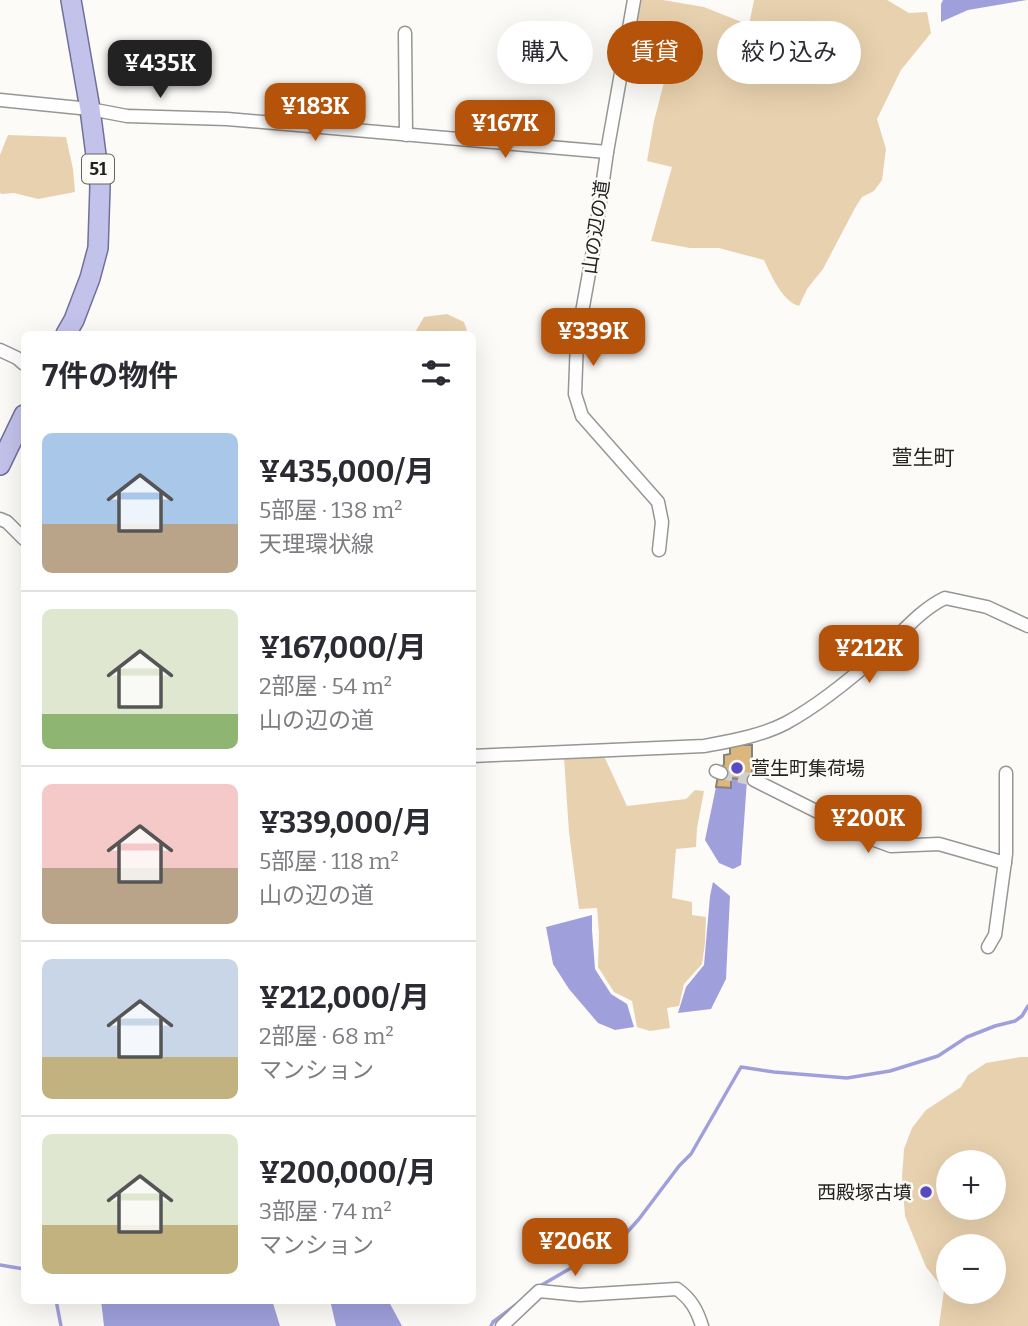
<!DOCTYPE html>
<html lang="ja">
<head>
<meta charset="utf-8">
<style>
  body { margin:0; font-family:Bitter,"Noto Sans JP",serif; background:#f7f7f7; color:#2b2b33; height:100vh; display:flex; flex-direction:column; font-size:26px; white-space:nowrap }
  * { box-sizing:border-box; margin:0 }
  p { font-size:23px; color:#7c7c81 }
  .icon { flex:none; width:38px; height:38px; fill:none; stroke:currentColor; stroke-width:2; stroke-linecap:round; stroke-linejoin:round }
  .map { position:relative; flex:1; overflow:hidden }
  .details { position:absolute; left:21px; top:331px; width:455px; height:973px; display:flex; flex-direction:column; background:#fff; border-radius:10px; box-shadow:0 7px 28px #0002 }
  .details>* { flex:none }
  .banner { position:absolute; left:497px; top:21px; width:425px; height:63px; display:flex; gap:14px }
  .fabs { position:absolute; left:936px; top:1150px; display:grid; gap:14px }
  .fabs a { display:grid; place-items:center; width:70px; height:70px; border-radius:50%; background:#fff; box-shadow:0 7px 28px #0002; font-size:35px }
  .price { position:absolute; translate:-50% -60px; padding:0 16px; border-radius:14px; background:#b45309; color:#fff; font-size:23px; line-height:46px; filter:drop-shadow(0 2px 4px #0008) }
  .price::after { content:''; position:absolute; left:50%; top:42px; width:21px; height:16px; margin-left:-10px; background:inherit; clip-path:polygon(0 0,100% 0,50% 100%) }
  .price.on { background:#222; color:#fff }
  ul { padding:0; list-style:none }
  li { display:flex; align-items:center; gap:21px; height:175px; padding:0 21px }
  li+li { border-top:2px solid #e1e1e2 }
  li span { display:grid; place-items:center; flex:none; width:196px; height:140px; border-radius:10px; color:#555 }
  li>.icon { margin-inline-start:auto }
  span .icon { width:84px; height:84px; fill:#fffc; stroke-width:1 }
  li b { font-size:30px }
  h2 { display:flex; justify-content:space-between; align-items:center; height:84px; padding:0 21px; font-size:30px }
  .tag { padding:0 24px; border-radius:32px; background:#fff; box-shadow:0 7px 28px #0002; font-size:24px; line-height:63px }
  .tag.on { background:#b45309; color:#fff }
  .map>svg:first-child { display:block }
  .green { fill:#e8d1ae; fill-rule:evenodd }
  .water { fill:#9fa0db }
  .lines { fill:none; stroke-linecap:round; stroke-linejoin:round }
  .stream { stroke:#9fa0db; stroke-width:3.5 }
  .building { fill:#dbb67d; stroke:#858380; stroke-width:2 }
  .minor-tunnel { stroke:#d1d0cd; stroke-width:12; stroke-dasharray:12 6; stroke-linecap:butt }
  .minor-casing { stroke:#989694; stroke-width:15 }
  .primary-casing { stroke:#70709c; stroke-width:22 }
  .minor { stroke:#fff; stroke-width:12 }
  .primary { stroke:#c2c2eb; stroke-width:19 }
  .poi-dot { fill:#5a4bc3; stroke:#fdfbf8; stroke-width:2.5 }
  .labels { text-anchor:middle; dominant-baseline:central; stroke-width:5; stroke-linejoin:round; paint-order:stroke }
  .shield { fill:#fdfbf8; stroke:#646462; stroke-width:2 }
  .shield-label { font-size:18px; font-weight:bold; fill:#232322 }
  .street-label { font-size:19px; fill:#232322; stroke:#fdfbf8 }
  .poi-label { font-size:19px; fill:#232322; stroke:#fdfbf8; text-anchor:start }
  .neighbourhood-label { font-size:21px; fill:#232322; stroke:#fdfbf8 }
</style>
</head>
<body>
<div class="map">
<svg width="1028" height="1326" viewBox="0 0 1028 1326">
  <rect width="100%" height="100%" fill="#fdfbf8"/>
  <g class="green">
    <path d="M 641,0 L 663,0 L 704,7 L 749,25 L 754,0 L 887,0 L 909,13 L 927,12 L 931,33 L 901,70 L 877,119 L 886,149 L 882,180 L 874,191 L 862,197 L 855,208 L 823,269 L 807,289 L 799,306 C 782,301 771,275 764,260 L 719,248 L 690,248 L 651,241 L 672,167 L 647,161 L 654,121 L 669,63 L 632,55 Z"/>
    <path d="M 8,135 L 66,137 L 73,169 L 75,192 L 38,199 L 14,193 L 2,194 L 0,193 L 0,155 Z"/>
    <path d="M 447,314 L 464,322 L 468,334 L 414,334 L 424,317 Z"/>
    <path d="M 604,756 L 627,806 L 686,799 L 695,790 L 704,791 L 697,828 L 696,847 L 676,849 L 672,898 L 692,902 L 692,915 L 706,917 L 705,943 L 702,964 L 684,984 L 679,1006 L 667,1008 L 670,1028 L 650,1031 L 637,1027 L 632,1001 L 614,992 L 598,967 L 599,933 L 597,908 L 579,909 L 569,832 L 564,758 Z"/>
    <path d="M 1021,1057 L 1028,1057 L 1028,1326 L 939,1326 L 944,1290 L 926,1267 L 905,1216 L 902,1177 L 904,1149 L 912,1128 L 926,1110 L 961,1087 L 968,1075 L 986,1063 ZM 948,1162 L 994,1162 L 994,1208 L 948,1208 ZM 948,1246 L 994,1246 L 994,1292 L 948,1292 Z"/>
  </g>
  <g class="water">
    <path d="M 943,0 L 1027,0 L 968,10 L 941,22 L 941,4 Z"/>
    <path d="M 731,778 L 747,780 L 741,865 L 733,869 L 719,863 L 705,840 L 716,787 L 731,788 Z"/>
    <path d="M 713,882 L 730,896 L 726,979 L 711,1009 L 678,1013 L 686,987 L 704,965 L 710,896 Z"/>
    <path d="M 592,915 L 592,930 L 595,969 L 611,994 L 627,1004 L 634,1027 L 615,1030 L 598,1023 L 569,989 L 553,964 L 546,927 Z"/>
    <path d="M 101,1300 L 272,1300 L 280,1326 L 104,1326 Z"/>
    <path d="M 330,1300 L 388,1300 L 402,1326 L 336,1326 Z"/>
  </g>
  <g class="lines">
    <g class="stream">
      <path d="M 0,1265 L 24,1269"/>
      <path d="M 540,1286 L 621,1239 L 639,1219 L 679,1166 L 691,1154 L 741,1067 L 774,1072 L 847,1078 L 890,1071 L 938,1056 L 967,1037 L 995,1026 L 1015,1021 L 1022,1016 L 1028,1006"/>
      <path d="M 56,1300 L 61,1326"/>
      <path d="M 491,1326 L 493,1322 L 517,1304"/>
    </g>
  </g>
  <path class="building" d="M 730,745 L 752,745 L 752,772 L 747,780 L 731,778 L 731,788 L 716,787 L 718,775 L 724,764 L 724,755 L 730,754 Z"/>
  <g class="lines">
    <path class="minor-tunnel" d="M 721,773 L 754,780"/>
    <defs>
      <g id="minor">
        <path d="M 634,0 L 607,152 L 593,251 L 577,340 L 575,394 L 582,416 L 658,502 L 662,522 L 659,550"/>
        <path d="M 405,33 L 406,135"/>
        <path d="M 0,100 L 90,109 L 127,116 L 227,119 L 607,152"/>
        <path d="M 0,350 L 17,358 L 24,364"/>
        <path d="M 0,519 L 7,522 L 24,539"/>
        <path d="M 472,756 L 704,746 C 731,741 761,736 786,723 C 819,705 852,678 880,653 C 901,634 920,610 945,598 L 987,607 L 1028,626"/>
        <path d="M 716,771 L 721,773"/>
        <path d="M 754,780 L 872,839 L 891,846 L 939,844 L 1005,863"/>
        <path d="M 988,947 L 995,935 L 1006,854 L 1006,773"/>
        <path d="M 502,1326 L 539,1291 L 580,1295 L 677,1289 C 691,1299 697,1310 702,1326"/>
      </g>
      <g id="primary">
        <path d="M 66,334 L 74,320 L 90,278 L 98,248 L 100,186 L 90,109 L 71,0"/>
        <path d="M 0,465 L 24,415"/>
      </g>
    </defs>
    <use href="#minor" class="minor-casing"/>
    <use href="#primary" class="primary-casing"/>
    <use href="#minor" class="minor"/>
    <use href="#primary" class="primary"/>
  </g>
  <g class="poi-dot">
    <circle cx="737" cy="768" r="7"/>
    <circle cx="926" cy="1192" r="7"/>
  </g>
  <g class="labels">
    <rect class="shield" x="82" y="154.5" width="32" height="29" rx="5"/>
    <g class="shield-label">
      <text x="98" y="169">51</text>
    </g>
    <g class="street-label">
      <text transform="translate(596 227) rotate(-82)">山の辺の道</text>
    </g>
    <g class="poi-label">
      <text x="751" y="768">萱生町集荷場</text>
      <text x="912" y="1192" text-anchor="end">西殿塚古墳</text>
    </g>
    <g class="neighbourhood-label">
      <text x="923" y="458">萱生町</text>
    </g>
  </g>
</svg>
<div class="fabs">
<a>+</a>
<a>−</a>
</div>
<b class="price on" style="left:160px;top:100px">¥435K</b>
<b class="price" style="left:315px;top:143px">¥183K</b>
<b class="price" style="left:505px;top:160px">¥167K</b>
<b class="price" style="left:593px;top:368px">¥339K</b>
<b class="price" style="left:869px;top:685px">¥212K</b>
<b class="price" style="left:868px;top:855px">¥200K</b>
<b class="price" style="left:575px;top:1278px">¥206K</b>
<div class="banner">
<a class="tag">購入</a>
<a class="tag on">賃貸</a>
<a class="tag">絞り込み</a>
</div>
<section class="details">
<h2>7件の物件<svg class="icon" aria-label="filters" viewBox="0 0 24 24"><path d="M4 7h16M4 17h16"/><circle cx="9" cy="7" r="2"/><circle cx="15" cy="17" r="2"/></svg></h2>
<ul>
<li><span style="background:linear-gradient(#a9c7e8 65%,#b9a48a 0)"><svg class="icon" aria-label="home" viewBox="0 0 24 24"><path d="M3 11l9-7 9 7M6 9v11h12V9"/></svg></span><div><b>¥435,000/月</b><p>5部屋 · 138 m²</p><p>天理環状線</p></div></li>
<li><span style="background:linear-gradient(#dfe7d0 75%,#8fb573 0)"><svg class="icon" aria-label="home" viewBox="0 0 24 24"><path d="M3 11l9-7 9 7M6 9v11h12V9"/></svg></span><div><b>¥167,000/月</b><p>2部屋 · 54 m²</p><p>山の辺の道</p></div></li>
<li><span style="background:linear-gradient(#f6c9c9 60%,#b9a48a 0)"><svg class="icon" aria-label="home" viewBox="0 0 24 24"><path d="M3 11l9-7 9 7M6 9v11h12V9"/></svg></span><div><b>¥339,000/月</b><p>5部屋 · 118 m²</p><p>山の辺の道</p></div></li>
<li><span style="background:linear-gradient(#c9d6e8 70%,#c2b280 0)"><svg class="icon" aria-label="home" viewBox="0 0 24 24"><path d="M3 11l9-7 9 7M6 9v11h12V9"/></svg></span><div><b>¥212,000/月</b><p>2部屋 · 68 m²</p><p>マンション</p></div></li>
<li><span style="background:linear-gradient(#dfe7d0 65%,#c2b280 0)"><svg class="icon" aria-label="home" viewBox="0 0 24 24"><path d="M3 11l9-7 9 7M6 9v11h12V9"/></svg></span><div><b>¥200,000/月</b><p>3部屋 · 74 m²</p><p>マンション</p></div></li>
</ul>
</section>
</div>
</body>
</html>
